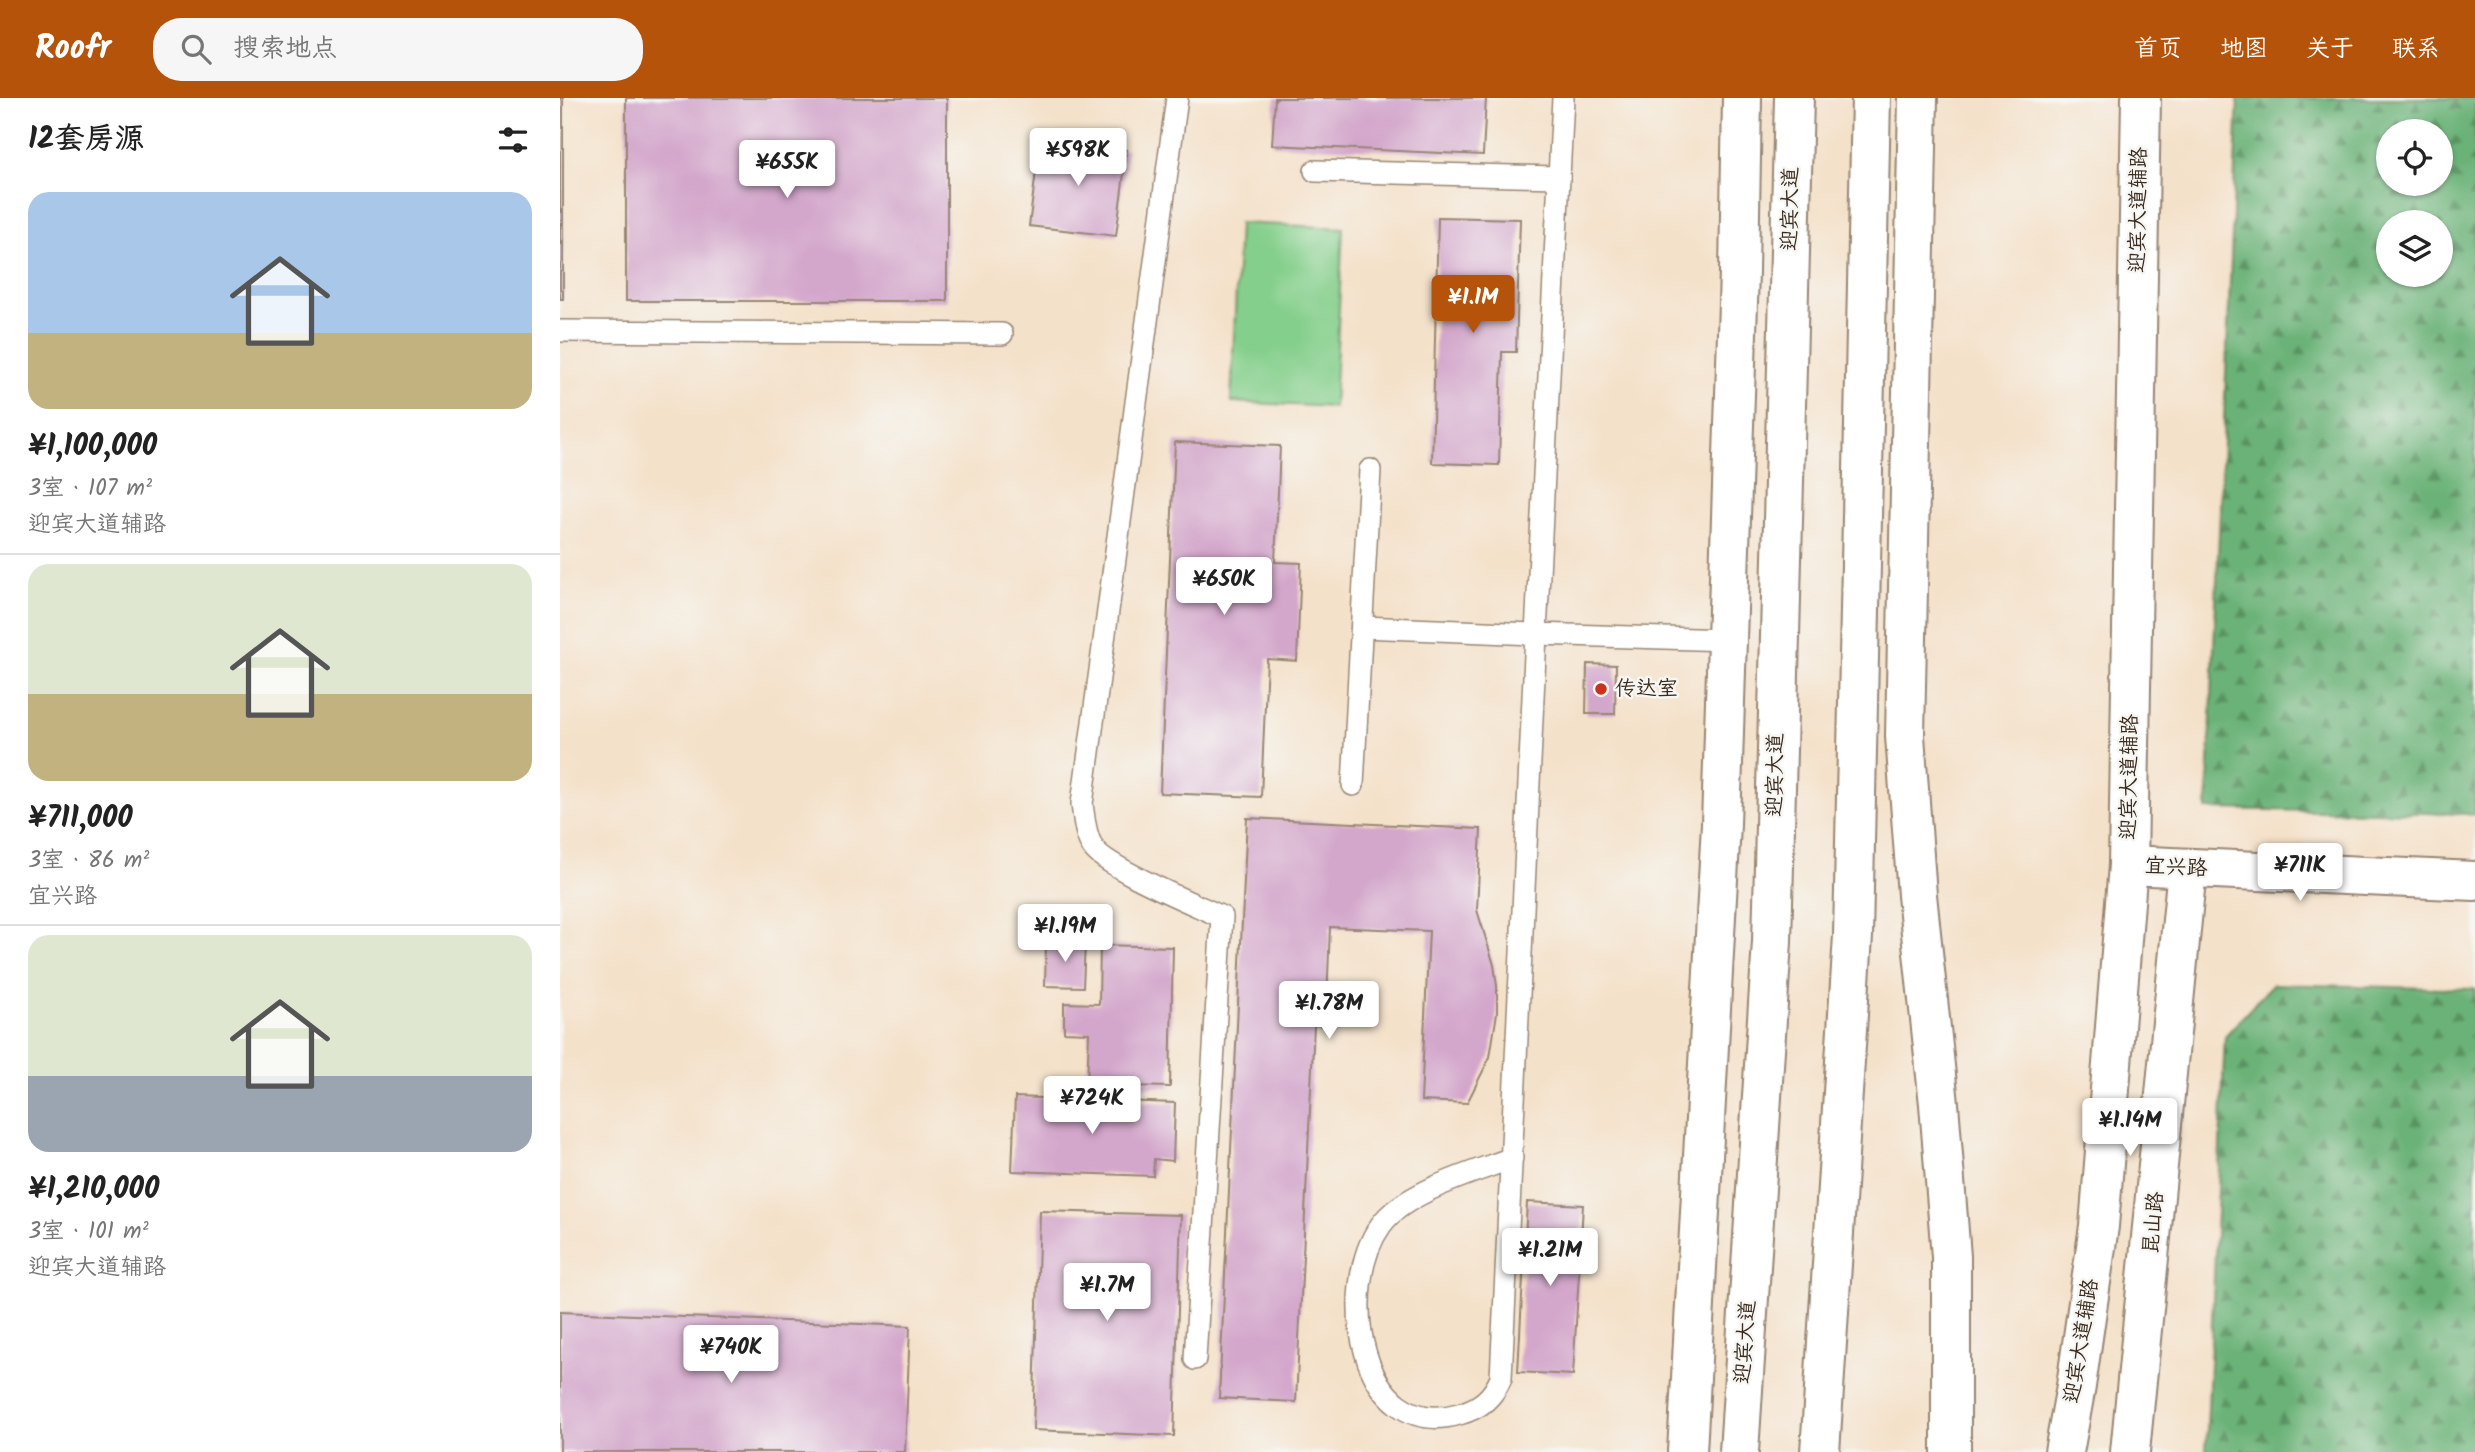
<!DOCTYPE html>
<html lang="zh">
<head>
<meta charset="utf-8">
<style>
  body { margin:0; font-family:Kalam,"LXGW WenKai TC",sans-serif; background:#f6f6f6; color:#222; height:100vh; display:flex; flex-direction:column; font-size:26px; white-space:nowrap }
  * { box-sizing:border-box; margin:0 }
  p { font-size:23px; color:#767676 }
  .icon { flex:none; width:38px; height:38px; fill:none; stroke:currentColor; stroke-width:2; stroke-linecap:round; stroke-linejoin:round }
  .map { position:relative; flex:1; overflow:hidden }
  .details { display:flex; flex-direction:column; background:#fff; width:560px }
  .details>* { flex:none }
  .controls { position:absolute; left:1816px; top:21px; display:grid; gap:14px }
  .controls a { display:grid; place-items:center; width:77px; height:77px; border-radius:50%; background:#fff; box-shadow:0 2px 5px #0004; font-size:35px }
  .price { position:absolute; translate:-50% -60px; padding:0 16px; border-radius:7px; background:#fff; color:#222; font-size:23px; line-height:46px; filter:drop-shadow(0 2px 4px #0008) }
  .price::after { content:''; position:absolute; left:50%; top:42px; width:21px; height:16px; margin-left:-10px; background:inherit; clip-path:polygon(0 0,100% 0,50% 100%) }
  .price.current { background:#b45309; color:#fff }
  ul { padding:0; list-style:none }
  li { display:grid; align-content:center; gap:14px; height:371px; padding:0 28px }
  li+li { border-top:2px solid #e0e0e0 }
  li span { display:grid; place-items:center; height:217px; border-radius:21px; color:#555 }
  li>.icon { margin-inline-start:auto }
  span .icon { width:126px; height:126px; fill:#fffc; stroke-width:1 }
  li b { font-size:30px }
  h2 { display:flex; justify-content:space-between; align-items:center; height:84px; padding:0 28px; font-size:30px }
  header { display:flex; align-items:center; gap:42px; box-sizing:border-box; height:98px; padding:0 35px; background:#b45309; color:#fff }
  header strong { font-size:33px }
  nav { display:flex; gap:38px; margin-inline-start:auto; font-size:24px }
  .search { width:490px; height:63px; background:#f6f6f6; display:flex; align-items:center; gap:18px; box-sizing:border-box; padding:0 24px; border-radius:28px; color:#767676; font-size:26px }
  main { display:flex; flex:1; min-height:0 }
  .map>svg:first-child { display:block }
  .green { fill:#84cf8b; stroke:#607c54; stroke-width:2 }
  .forest { fill:url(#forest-firs); stroke:#536e4a; stroke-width:2; fill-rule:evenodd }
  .building { fill:#d3a6cb }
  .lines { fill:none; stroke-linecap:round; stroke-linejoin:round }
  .lane-casing { stroke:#988674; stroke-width:24 }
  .street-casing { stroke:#988674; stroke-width:42 }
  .primary-casing { stroke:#988674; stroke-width:42 }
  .highway-casing { stroke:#988674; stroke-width:42 }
  .lane { stroke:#fff; stroke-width:21 }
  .street { stroke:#fff; stroke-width:38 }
  .primary { stroke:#fff; stroke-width:38 }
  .highway { stroke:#fff; stroke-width:38 }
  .poi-dot { fill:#c8321e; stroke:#f6f6f2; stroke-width:2.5 }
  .labels { text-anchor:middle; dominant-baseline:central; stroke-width:5; stroke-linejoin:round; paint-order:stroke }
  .street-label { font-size:21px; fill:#3b2a1e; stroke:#f6f6f2 }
  .poi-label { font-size:21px; fill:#3b2a1e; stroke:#f6f6f2; text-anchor:start }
</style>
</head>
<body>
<header>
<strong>Roofr</strong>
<div class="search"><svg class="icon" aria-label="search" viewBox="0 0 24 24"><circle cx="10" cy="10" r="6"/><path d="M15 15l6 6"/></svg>搜索地点</div>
<nav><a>首页</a><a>地图</a><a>关于</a><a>联系</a></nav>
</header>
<main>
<section class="details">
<h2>12套房源<svg class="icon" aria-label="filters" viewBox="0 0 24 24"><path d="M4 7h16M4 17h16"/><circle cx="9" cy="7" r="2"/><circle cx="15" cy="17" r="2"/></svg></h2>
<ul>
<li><span style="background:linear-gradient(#a9c7e8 65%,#c2b280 0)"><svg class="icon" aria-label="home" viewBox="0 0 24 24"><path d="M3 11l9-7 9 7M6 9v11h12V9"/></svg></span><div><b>¥1,100,000</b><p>3室 · 107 m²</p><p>迎宾大道辅路</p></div></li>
<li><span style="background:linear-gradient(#dfe7d0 60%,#c2b280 0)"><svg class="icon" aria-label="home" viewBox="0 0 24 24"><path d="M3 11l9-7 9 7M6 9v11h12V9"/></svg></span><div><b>¥711,000</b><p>3室 · 86 m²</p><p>宜兴路</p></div></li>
<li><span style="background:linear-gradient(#dfe7d0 65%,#9aa5b1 0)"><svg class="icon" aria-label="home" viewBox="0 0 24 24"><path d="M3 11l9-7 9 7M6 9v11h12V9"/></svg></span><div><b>¥1,210,000</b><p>3室 · 101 m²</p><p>迎宾大道辅路</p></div></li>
</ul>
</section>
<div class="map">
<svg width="1915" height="1354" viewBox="0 0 1915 1354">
  <defs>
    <pattern id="forest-firs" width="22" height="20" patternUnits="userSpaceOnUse" patternTransform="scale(1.75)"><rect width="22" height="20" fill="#6bb277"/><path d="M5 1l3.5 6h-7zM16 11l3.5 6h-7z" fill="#599161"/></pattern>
  </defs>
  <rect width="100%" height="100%" fill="#f6f6f2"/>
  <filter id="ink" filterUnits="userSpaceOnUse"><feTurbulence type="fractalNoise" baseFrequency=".0143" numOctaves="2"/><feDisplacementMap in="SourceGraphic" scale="14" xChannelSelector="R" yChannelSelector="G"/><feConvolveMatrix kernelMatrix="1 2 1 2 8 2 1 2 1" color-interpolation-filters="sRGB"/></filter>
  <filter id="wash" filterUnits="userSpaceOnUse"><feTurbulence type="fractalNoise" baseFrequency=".00686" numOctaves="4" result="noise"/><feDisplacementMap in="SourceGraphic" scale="28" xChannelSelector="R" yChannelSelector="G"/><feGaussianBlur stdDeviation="1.57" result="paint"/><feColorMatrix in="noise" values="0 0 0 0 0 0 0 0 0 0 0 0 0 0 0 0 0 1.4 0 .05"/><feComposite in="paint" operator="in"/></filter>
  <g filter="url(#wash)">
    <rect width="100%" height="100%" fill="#f4e1c9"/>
    <path class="green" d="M 679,125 L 783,130 L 774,309 L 671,304 Z"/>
    <g class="forest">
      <path d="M 1678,0 L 1915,0 L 1915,716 L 1647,711 ZM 1829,33 L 1881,33 L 1881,86 L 1829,86 ZM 1829,124 L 1881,124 L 1881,177 L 1829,177 Z"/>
      <path d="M 1713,886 L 1915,891 L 1915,1354 L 1646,1354 L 1665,938 Z"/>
    </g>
    <g id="blocks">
      <g class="building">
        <rect x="0" y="0" width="3" height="201"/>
        <rect x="66" y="0" width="321" height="203"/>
        <path d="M 715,0 L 926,0 L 923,57 L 712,47 Z"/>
        <path d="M 480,42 L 567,52 L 556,138 L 469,128 Z"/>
        <path d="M 878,119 L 960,121 L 956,254 L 942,254 L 939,367 L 872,365 Z"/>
        <path d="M 615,344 L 720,348 L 715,464 L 741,465 L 737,563 L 707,561 L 701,699 L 600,695 Z"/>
        <path d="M 1027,566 L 1056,567 L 1055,616 L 1026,616 Z"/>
        <path d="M 687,720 L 921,731 L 917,812 L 934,867 L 937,888 L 937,915 L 930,959 L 907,1005 L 861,1003 L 869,833 L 770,829 L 766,928 L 754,927 L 736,1304 L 659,1300 Z"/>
        <path d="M 486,844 L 525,845 L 523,889 L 485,888 Z"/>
        <path d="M 540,847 L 613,849 L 610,989 L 527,987 L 529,935 L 504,934 L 504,905 L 539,906 Z"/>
        <path d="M 455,999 L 615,1005 L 613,1063 L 594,1061 L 593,1078 L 452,1073 Z"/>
        <path d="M 967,1104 L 1023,1107 L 1013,1277 L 958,1274 Z"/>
        <path d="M 480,1113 L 621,1117 L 614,1338 L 473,1332 Z"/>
        <path d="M 0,1214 L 350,1228 L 345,1354 L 0,1354 Z"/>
      </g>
    </g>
  </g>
  <g filter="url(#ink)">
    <use href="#blocks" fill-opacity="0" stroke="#988674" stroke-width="2"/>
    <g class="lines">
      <defs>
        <g id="lane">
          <path d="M 617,0 L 522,706 C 524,720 525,736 532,748 C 543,769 637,807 662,819 L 635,1261"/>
          <path d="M 1003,0 L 976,536 L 1167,542"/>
          <path d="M 755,73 L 999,79"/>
          <path d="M 0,233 L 442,236"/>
          <path d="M 802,529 L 976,536 L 941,1280 C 933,1299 921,1310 899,1316 C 799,1344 776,1189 821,1127 C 844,1094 915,1074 952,1060"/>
          <path d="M 793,687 L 810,372"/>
        </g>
        <g id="street">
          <path d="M 1568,767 L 1915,783"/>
          <path d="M 1570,1354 L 1627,771"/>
        </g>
        <g id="primary">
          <path d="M 1127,1354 L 1161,726 L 1179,174 L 1182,0"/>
          <path d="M 1504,1354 L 1516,1288 L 1539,1128 L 1568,767 L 1581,0"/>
        </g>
        <g id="highway">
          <path d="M 1358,0 L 1345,638 L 1357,797 L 1379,1006 L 1391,1159 L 1391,1354"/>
          <path d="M 1179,1354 L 1212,844 L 1234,0"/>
          <path d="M 1260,1354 L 1293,838 L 1311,0"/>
        </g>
      </defs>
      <use href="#lane" class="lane-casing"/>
      <use href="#street" class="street-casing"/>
      <use href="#primary" class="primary-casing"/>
      <use href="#highway" class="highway-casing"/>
      <use href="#lane" class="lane"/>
      <use href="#street" class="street"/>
      <use href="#primary" class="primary"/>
      <use href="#highway" class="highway"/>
    </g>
  </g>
  <circle class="poi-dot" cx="1041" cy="591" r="7"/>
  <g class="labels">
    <g class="street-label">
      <text transform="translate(1231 111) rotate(-89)">迎宾大道</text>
      <text transform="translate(1579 112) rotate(-89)">迎宾大道辅路</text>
      <text transform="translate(1216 677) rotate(-89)">迎宾大道</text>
      <text transform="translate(1570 679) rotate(-89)">迎宾大道辅路</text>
      <text transform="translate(1616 770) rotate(3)">宜兴路</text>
      <text transform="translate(1594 1125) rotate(-85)">昆山路</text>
      <text transform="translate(1522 1243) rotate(-81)">迎宾大道辅路</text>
      <text transform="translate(1186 1244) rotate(-86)">迎宾大道</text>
    </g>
    <g class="poi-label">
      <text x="1055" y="591">传达室</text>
    </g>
  </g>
</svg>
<div class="controls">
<a><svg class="icon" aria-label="locate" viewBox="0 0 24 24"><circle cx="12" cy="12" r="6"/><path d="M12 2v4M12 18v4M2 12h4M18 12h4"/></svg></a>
<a><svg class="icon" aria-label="layers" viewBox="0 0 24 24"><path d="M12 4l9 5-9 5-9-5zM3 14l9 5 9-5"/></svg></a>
</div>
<b class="price" style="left:518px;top:90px">¥598K</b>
<b class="price" style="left:227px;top:102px">¥655K</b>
<b class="price current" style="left:913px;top:237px">¥1.1M</b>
<b class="price" style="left:664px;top:519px">¥650K</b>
<b class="price" style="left:1740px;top:805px">¥711K</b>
<b class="price" style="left:505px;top:866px">¥1.19M</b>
<b class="price" style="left:769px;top:943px">¥1.78M</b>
<b class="price" style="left:532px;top:1038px">¥724K</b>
<b class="price" style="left:1570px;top:1060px">¥1.14M</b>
<b class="price" style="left:990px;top:1190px">¥1.21M</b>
<b class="price" style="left:547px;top:1225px">¥1.7M</b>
<b class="price" style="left:171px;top:1287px">¥740K</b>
</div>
</main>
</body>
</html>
